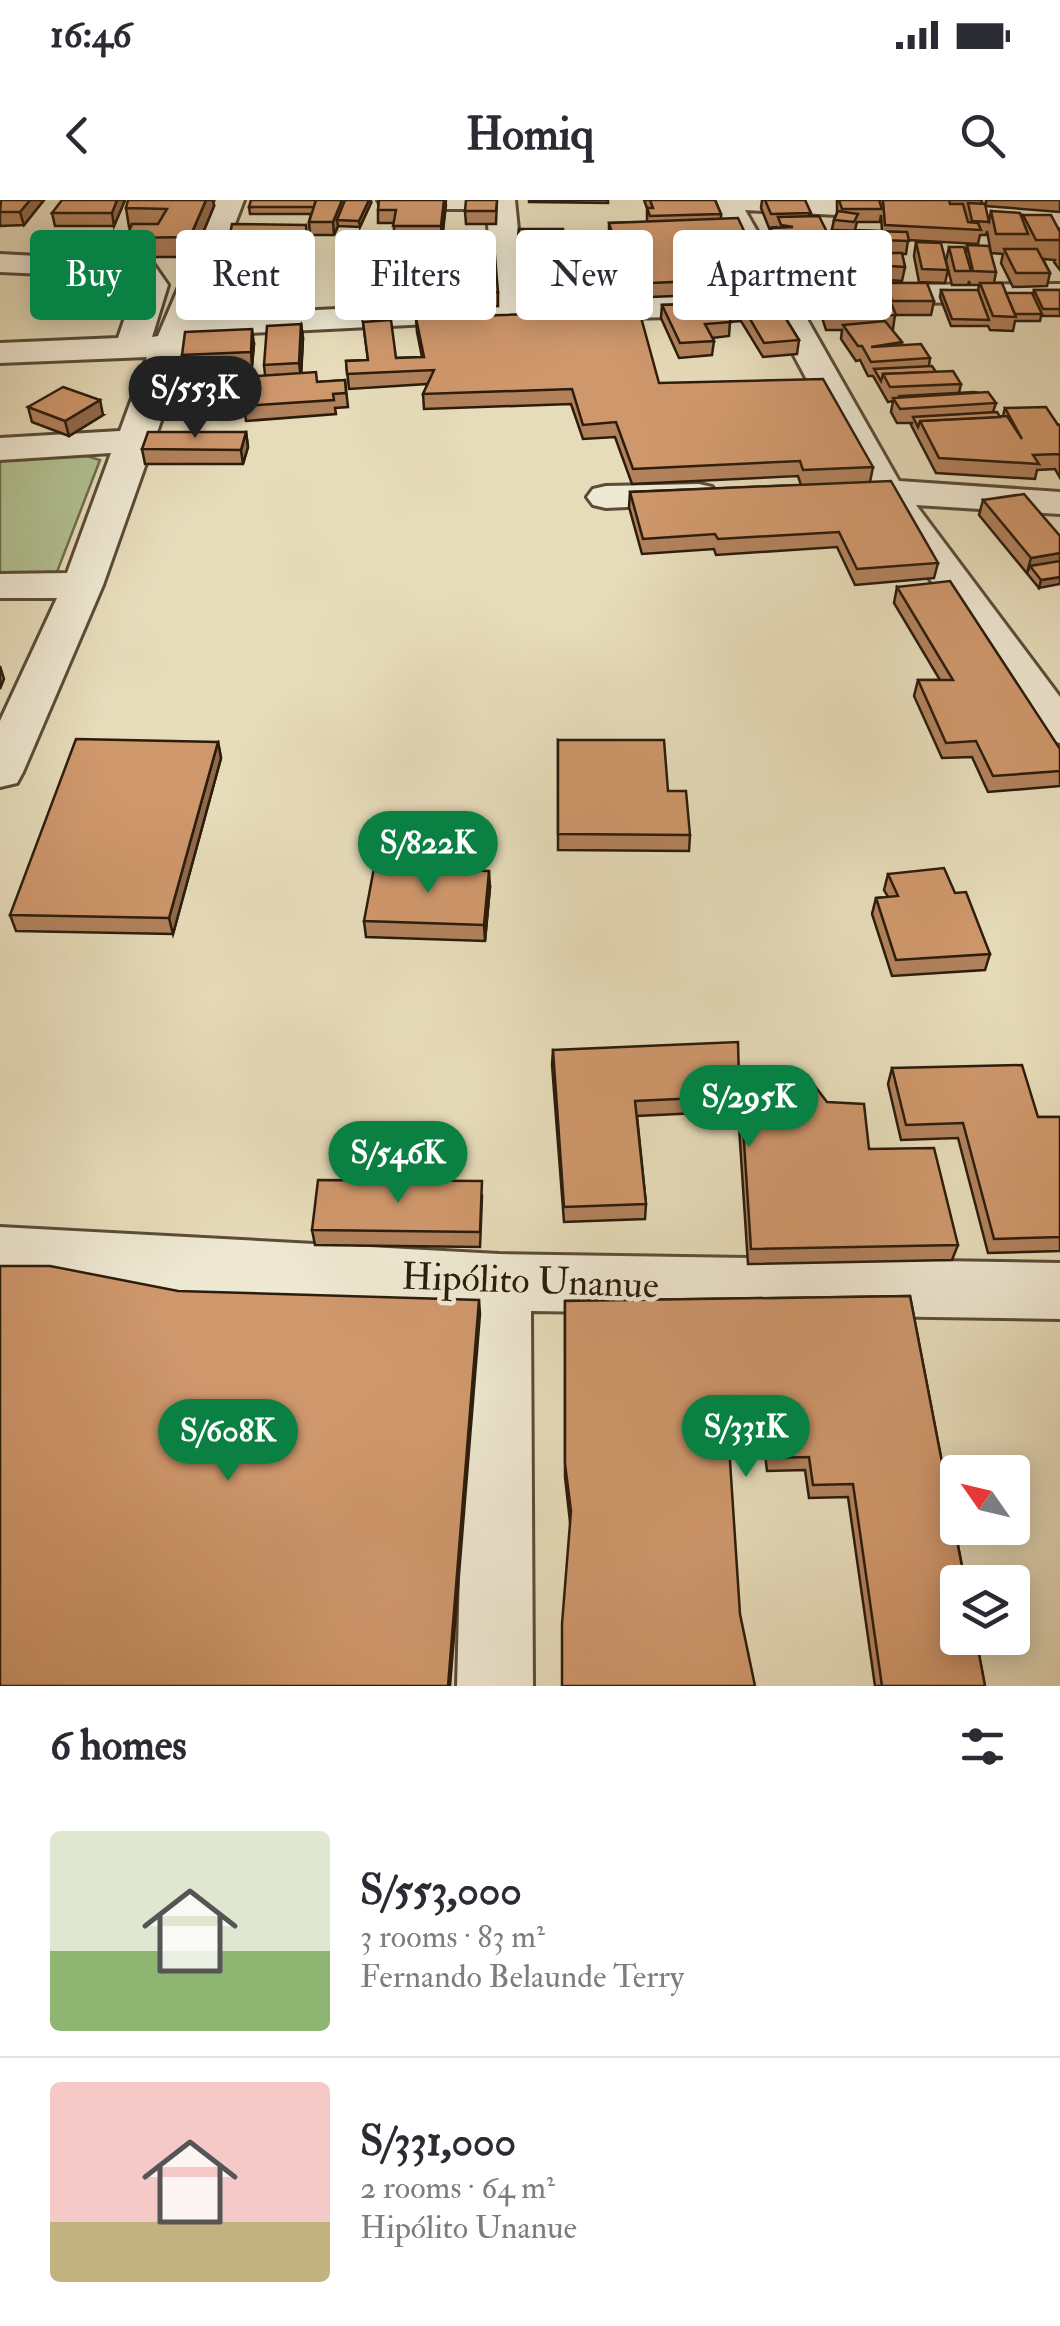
<!DOCTYPE html>
<html lang="en">
<head>
<meta charset="utf-8">
<style>
  body { margin:0; font-family:"IM FELL Double Pica",serif; background:#f2f2f3; color:#2b2b33; height:100vh; display:flex; flex-direction:column; font-size:38px; white-space:nowrap }
  * { box-sizing:border-box; margin:0 }
  p { font-size:32px; color:#7c7c81 }
  .icon { flex:none; width:55px; height:55px; fill:none; stroke:currentColor; stroke-width:2; stroke-linecap:round; stroke-linejoin:round }
  .map { position:relative; height:1486px; overflow:hidden }
  .drawer { display:flex; flex-direction:column; background:#fff; flex:1 }
  .drawer>* { flex:none }
  .banner { position:absolute; left:30px; top:30px; width:1000px; height:90px; display:flex; gap:20px }
  .needle { width:65px; rotate:304deg }
  .controls { position:absolute; left:940px; top:1255px; display:grid; gap:20px }
  .controls a { display:grid; place-items:center; width:90px; height:90px; border-radius:10px; background:#fff; box-shadow:0 5px 25px #0003; font-size:50px }
  .price { position:absolute; translate:-50% -85px; padding:0 22px; border-radius:35px; background:#0b8043; color:#fff; font-size:32px; line-height:65px; filter:drop-shadow(0 2px 5px #0008) }
  .price::after { content:''; position:absolute; left:50%; top:60px; width:30px; height:22px; margin-left:-15px; background:inherit; clip-path:polygon(0 0,100% 0,50% 100%) }
  .price.selected { background:#222; color:#fff }
  ul { padding:0; list-style:none }
  li { display:flex; align-items:center; gap:30px; height:250px; padding:0 50px }
  li+li { border-top:2px solid #e1e1e2 }
  li span { display:grid; place-items:center; flex:none; width:280px; height:200px; border-radius:10px; color:#555 }
  li>.icon { margin-inline-start:auto }
  span .icon { width:120px; height:120px; fill:#fffc; stroke-width:1 }
  li b { font-size:42px }
  h2 { display:flex; justify-content:space-between; align-items:center; height:120px; padding:0 50px; font-size:42px }
  .tag { padding:0 35px; border-radius:10px; background:#fff; box-shadow:0 5px 25px #0003; font-size:35px; line-height:90px }
  .tag.selected { background:#0b8043; color:#fff }
  .status { display:flex; justify-content:space-between; align-items:center; height:70px; padding:0 50px; background:#fff; direction:ltr }
  .status svg { height:28px; fill:currentColor }
  header { display:flex; justify-content:space-between; align-items:center; height:130px; padding:0 50px; background:#fff; font-size:45px; font-weight:800 }
  .map>svg:first-child { display:block }
  .green { fill:#b2c192; stroke:#6e6e4f; stroke-width:2.5 }
  .lines { fill:none; stroke-linecap:round; stroke-linejoin:round }
  .minor-casing { stroke:#5a4c38; stroke-width:6 }
  .minor { fill:#efe8d2; fill-rule:evenodd }
  .wall { fill:#b2825d; stroke:#2b1c0c; stroke-width:2.5; fill-rule:evenodd }
  .shaded-wall { fill:#916a4c; stroke:#2b1c0c; stroke-width:2.5 }
  .building { fill:#cf976c; stroke:#2b1c0c; stroke-width:2.5 }
  .labels { text-anchor:middle; dominant-baseline:central; stroke-width:9; stroke-linejoin:round; paint-order:stroke }
  .near-street-label { font-size:38px; fill:#2b1c0c; stroke:#efe8d2 }
</style>
</head>
<body>
<div class="status"><b>16:46</b><svg viewBox="0 0 49 12"><path d="M0 12V9h3v3zM5 12V6h3v6zM10 12V3h3v9zM15 12V0h3v12zM26 1h20v11H26zM47 4h2v5h-2z"/></svg></div>
<header><svg class="icon" aria-label="back" viewBox="0 0 24 24"><path d="M15 5l-7 7 7 7"/></svg>Homiq<svg class="icon" aria-label="search" viewBox="0 0 24 24"><circle cx="10" cy="10" r="6"/><path d="M15 15l6 6"/></svg></header>
<div class="map">
<svg width="1060" height="1486" viewBox="0 0 1060 1486">
  <rect width="100%" height="100%" fill="#e7dcba"/>
  <filter id="stains"><feTurbulence type="fractalNoise" baseFrequency=".002" numOctaves="4"/><feColorMatrix values="0 0 0 0 .2 0 0 0 0 .09 0 0 0 0 .02 0 0 0 .5 -.17"/></filter>
  <radialGradient id="worn" r=".72"><stop offset=".6" stop-color="#630" stop-opacity="0"/><stop offset="1" stop-color="#630" stop-opacity=".3"/></radialGradient>
  <path class="green" d="M 83,255 L 100,260 L 57,372 L 48,377 L 0,380 L 0,259 Z"/>
  <g class="lines">
    <defs>
      <g id="minor">
        <path d="M 216,0 L 244,0 L 200,116 L 493,101 L 487,9 L 392,9 L 382,6 L 378,0 L 515,0 L 525,100 L 733,96 L 744,99 L 749,106 L 744,113 L 733,116 L 510,120 L 191,136 L 103,385 L 23,572 L 17,583 L 0,587 L 0,521 L 57,398 L 0,398 L 0,374 L 67,373 L 111,253 L 0,260 L 0,238 L 120,231 L 147,157 L 0,163 L 0,143 L 118,138 L 136,85 L 132,78 L 0,72 L 0,54 L 152,62 L 168,85 L 152,137 L 158,136 Z"/>
        <path d="M 711,0 L 882,0 L 1060,9 L 1060,27 L 745,10 L 899,281 L 1060,292 L 1060,314 L 916,305 L 1060,497 L 1060,543 L 1044,539 L 875,302 L 849,298 L 843,290 L 849,282 L 860,279 Z"/>
        <path d="M 1060,84 L 1060,102 L 862,103 L 851,101 L 846,94 L 851,87 L 862,85 Z"/>
        <path d="M 699,284 L 712,287 L 718,295 L 712,303 L 606,308 L 593,305 L 587,297 L 593,289 L 606,286 Z"/>
        <path d="M 0,1027 L 499,1054 L 1060,1063 L 1060,1119 L 531,1111 L 533,1486 L 457,1486 L 467,1108 L 0,1081 Z"/>
      </g>
    </defs>
    <use href="#minor" class="minor-casing"/>
    <use href="#minor" class="minor"/>
  </g>
  <g class="wall">
    <path d="M 44,0 L 24,25 L 0,26 L 0,1 Z"/>
    <path d="M 125,0 L 114,26 L 55,26 L 52,13 Z"/>
    <path d="M 379,0 L 446,0 L 442,40 L 394,40 L 394,23 L 378,23 L 378,10 Z"/>
    <path d="M 497,0 L 496,24 L 466,24 L 465,11 Z"/>
    <path d="M 529,0 L 608,0 L 608,3 L 529,2 Z"/>
    <path d="M 644,0 L 715,0 L 721,14 L 721,19 L 766,78 L 764,92 L 628,98 L 609,36 L 609,23 L 647,22 L 647,8 Z"/>
    <path d="M 762,0 L 805,0 L 810,16 L 830,38 L 834,20 L 837,13 L 837,0 L 982,0 L 981,4 L 989,21 L 991,11 L 1022,18 L 1023,15 L 1060,32 L 1060,70 L 1054,62 L 1055,60 L 1043,59 L 1050,73 L 1047,86 L 1013,87 L 1001,63 L 1003,54 L 991,53 L 987,31 L 986,35 L 980,35 L 978,44 L 908,40 L 906,54 L 902,54 L 905,67 L 902,81 L 887,80 L 884,68 L 882,81 L 860,80 L 856,53 L 845,52 L 846,67 L 844,81 L 809,81 L 806,73 L 808,60 L 819,60 L 820,54 L 778,57 L 768,42 L 770,28 L 777,27 L 769,28 L 761,8 ZM 881,15 L 882,31 L 855,30 L 857,22 L 880,22 Z"/>
    <path d="M 986,0 L 1060,0 L 1060,12 L 986,6 Z"/>
    <path d="M 371,3 L 360,27 L 338,26 L 334,35 L 310,35 L 309,22 L 311,14 L 250,14 L 249,7 Z"/>
    <path d="M 214,6 L 193,57 L 130,57 L 126,38 L 131,27 L 129,27 L 126,8 Z"/>
    <path d="M 306,25 L 308,60 L 230,59 L 228,45 Z"/>
    <path d="M 519,29 L 563,38 L 620,84 L 620,98 L 556,102 L 544,63 L 531,64 L 528,51 L 518,51 Z"/>
    <path d="M 916,42 L 948,70 L 945,83 L 919,82 L 914,56 Z"/>
    <path d="M 967,45 L 996,72 L 994,83 L 1006,93 L 1033,95 L 1034,90 L 1060,90 L 1060,116 L 1041,116 L 1040,121 L 1015,121 L 1013,131 L 990,130 L 988,126 L 951,126 L 940,97 L 941,90 L 978,91 L 979,85 L 970,85 L 969,81 L 968,85 L 952,85 L 946,61 L 949,47 L 966,52 Z"/>
    <path d="M 392,53 L 392,66 L 386,112 L 355,112 L 354,98 Z"/>
    <path d="M 444,57 L 498,92 L 498,106 L 445,107 Z"/>
    <path d="M 221,61 L 300,64 L 302,78 L 298,86 L 242,83 L 236,96 L 212,95 L 210,81 Z"/>
    <path d="M 886,83 L 934,101 L 931,115 L 895,115 L 893,129 L 891,129 L 902,142 L 901,145 L 930,158 L 929,166 L 936,172 L 961,184 L 959,193 L 996,203 L 993,212 L 1000,217 L 1003,216 L 1005,208 L 1060,225 L 1060,278 L 1055,269 L 1037,270 L 1035,279 L 936,273 L 911,225 L 912,223 L 897,223 L 891,212 L 893,201 L 888,202 L 873,176 L 868,176 L 860,160 L 856,161 L 841,139 L 842,130 L 826,130 L 816,99 L 818,85 L 885,89 Z"/>
    <path d="M 775,101 L 799,140 L 797,154 L 763,157 L 741,121 L 730,122 L 729,136 L 712,138 L 714,141 L 712,155 L 679,158 L 661,118 L 662,105 Z"/>
    <path d="M 416,118 L 659,183 L 873,267 L 870,282 L 938,363 L 934,378 L 855,385 L 837,347 L 716,355 L 714,349 L 642,354 L 629,307 L 630,292 L 801,285 L 798,276 L 632,284 L 615,237 L 583,239 L 571,204 L 424,209 L 423,194 L 428,184 L 349,189 L 346,161 L 368,160 L 363,122 L 396,158 L 422,157 L 417,132 Z"/>
    <path d="M 301,124 L 303,138 L 301,173 L 317,182 L 345,180 L 348,207 L 335,208 L 336,214 L 246,221 L 244,206 L 265,175 L 264,165 Z"/>
    <path d="M 254,144 L 252,166 L 184,169 L 182,155 Z"/>
    <path d="M 28,207 L 103,215 L 69,236 L 32,222 Z"/>
    <path d="M 246,232 L 248,247 L 243,264 L 145,264 L 142,249 Z"/>
    <path d="M 983,300 L 1060,336 L 1039,388 L 979,315 Z"/>
    <path d="M 897,387 L 1060,549 L 1060,586 L 988,592 L 972,557 L 942,558 L 914,496 L 918,480 L 940,480 L 894,403 Z"/>
    <path d="M 558,540 L 668,591 L 690,635 L 689,651 L 558,650 Z"/>
    <path d="M 218,542 L 221,558 L 173,734 L 16,731 L 10,715 Z"/>
    <path d="M 888,674 L 955,693 L 990,754 L 985,770 L 892,776 L 872,714 L 876,698 L 888,697 L 884,690 Z"/>
    <path d="M 490,687 L 485,741 L 366,737 L 364,721 Z"/>
    <path d="M 553,850 L 739,880 L 827,902 L 958,1045 L 952,1060 L 748,1064 L 738,911 L 637,916 L 646,1004 L 645,1019 L 564,1022 L 552,865 Z"/>
    <path d="M 892,868 L 1038,917 L 1060,917 L 1060,1051 L 988,1053 L 958,938 L 901,940 L 888,884 Z"/>
    <path d="M 482,996 L 480,1047 L 315,1045 L 312,1030 Z"/>
    <path d="M 910,1096 L 985,1486 L 875,1486 L 848,1297 L 809,1298 L 805,1270 L 767,1271 L 762,1229 L 728,1229 L 570,1322 L 565,1277 L 565,1101 Z"/>
  </g>
  <g class="shaded-wall">
    <path d="M 30,0 L 44,0 L 24,25 L 20,12 Z"/>
    <path d="M 117,0 L 125,0 L 114,26 L 112,13 Z"/>
    <path d="M 206,0 L 213,0 L 214,6 L 193,57 L 190,37 Z"/>
    <path d="M 342,0 L 347,0 L 337,20 L 338,26 L 334,35 L 333,22 Z"/>
    <path d="M 369,0 L 371,0 L 371,3 L 360,27 L 359,21 Z"/>
    <path d="M 444,0 L 446,5 L 442,40 L 441,26 Z"/>
    <path d="M 392,53 L 392,66 L 386,112 L 385,98 Z"/>
    <path d="M 300,64 L 302,78 L 298,86 L 297,72 Z"/>
    <path d="M 240,70 L 242,83 L 236,96 L 234,82 Z"/>
    <path d="M 301,124 L 303,138 L 301,178 L 299,163 Z"/>
    <path d="M 252,129 L 254,144 L 252,166 L 251,152 Z"/>
    <path d="M 100,200 L 103,215 L 69,236 L 65,221 Z"/>
    <path d="M 246,232 L 248,247 L 243,264 L 241,250 Z"/>
    <path d="M 1060,353 L 1060,368 L 1030,366 L 1027,373 L 1031,358 Z"/>
    <path d="M 1060,377 L 1060,384 L 1039,388 L 1041,380 Z"/>
    <path d="M 0,466 L 4,479 L 0,489 Z"/>
    <path d="M 218,542 L 221,558 L 173,734 L 169,718 Z"/>
    <path d="M 489,671 L 490,687 L 485,741 L 484,725 Z"/>
    <path d="M 479,1100 L 480,1114 L 450,1486 L 448,1486 Z"/>
  </g>
  <g class="building">
    <path d="M 1,0 L 30,0 L 20,12 L 0,12 Z"/>
    <path d="M 62,0 L 117,0 L 112,13 L 52,13 Z"/>
    <path d="M 128,0 L 206,0 L 190,37 L 126,38 L 132,24 L 158,24 L 167,9 L 126,8 Z"/>
    <path d="M 251,0 L 316,0 L 314,7 L 249,7 Z"/>
    <path d="M 316,0 L 342,0 L 333,22 L 309,22 Z"/>
    <path d="M 345,0 L 369,0 L 359,21 L 337,20 Z"/>
    <path d="M 379,0 L 444,0 L 441,26 L 393,26 L 396,10 L 378,10 Z"/>
    <path d="M 466,0 L 497,0 L 496,11 L 465,11 Z"/>
    <path d="M 650,0 L 715,0 L 721,14 L 650,16 L 647,8 L 653,8 Z"/>
    <path d="M 765,0 L 805,0 L 811,13 L 771,14 Z"/>
    <path d="M 839,0 L 879,0 L 882,9 L 842,9 Z"/>
    <path d="M 883,0 L 949,0 L 950,4 L 963,4 L 968,22 L 978,23 L 981,30 L 885,25 Z"/>
    <path d="M 968,3 L 985,4 L 989,22 L 972,21 Z"/>
    <path d="M 838,11 L 858,14 L 854,22 L 834,20 Z"/>
    <path d="M 991,11 L 1020,13 L 1028,34 L 996,34 Z"/>
    <path d="M 1023,15 L 1051,15 L 1060,32 L 1060,40 L 1036,40 Z"/>
    <path d="M 819,16 L 831,40 L 780,43 L 770,28 L 793,27 L 781,25 L 778,17 Z"/>
    <path d="M 738,18 L 766,78 L 628,84 L 609,23 Z"/>
    <path d="M 232,24 L 306,25 L 307,46 L 228,45 Z"/>
    <path d="M 519,29 L 563,29 L 563,38 L 602,37 L 620,84 L 556,88 L 544,50 L 531,50 L 528,40 L 541,38 L 518,37 Z"/>
    <path d="M 832,30 L 907,32 L 909,41 L 880,40 L 884,68 L 862,67 L 859,39 L 832,38 Z"/>
    <path d="M 916,42 L 941,43 L 948,70 L 922,69 Z"/>
    <path d="M 967,45 L 989,46 L 996,72 L 973,71 Z"/>
    <path d="M 949,47 L 964,47 L 971,71 L 955,71 Z"/>
    <path d="M 1004,49 L 1037,49 L 1050,73 L 1016,73 Z"/>
    <path d="M 820,50 L 844,50 L 846,57 L 823,57 Z"/>
    <path d="M 362,53 L 392,53 L 385,98 L 354,98 Z"/>
    <path d="M 886,53 L 902,53 L 905,67 L 889,66 Z"/>
    <path d="M 495,56 L 498,92 L 445,93 L 444,57 Z"/>
    <path d="M 843,59 L 846,67 L 811,68 L 808,60 Z"/>
    <path d="M 221,61 L 300,64 L 297,72 L 240,70 L 234,82 L 210,81 Z"/>
    <path d="M 882,81 L 896,115 L 828,116 L 818,85 Z"/>
    <path d="M 886,83 L 927,83 L 934,101 L 892,101 Z"/>
    <path d="M 980,83 L 1002,83 L 1016,117 L 993,116 Z"/>
    <path d="M 941,90 L 978,90 L 989,120 L 952,119 Z"/>
    <path d="M 1034,90 L 1060,90 L 1060,109 L 1043,109 Z"/>
    <path d="M 1006,93 L 1032,93 L 1042,114 L 1015,114 Z"/>
    <path d="M 775,101 L 799,140 L 764,143 L 743,107 L 723,108 L 731,122 L 705,124 L 714,141 L 680,143 L 662,105 Z"/>
    <path d="M 639,110 L 659,183 L 823,179 L 873,267 L 803,270 L 800,261 L 633,269 L 616,222 L 583,225 L 572,189 L 423,194 L 434,170 L 347,174 L 346,161 L 368,160 L 363,122 L 391,120 L 396,158 L 424,157 L 416,118 Z"/>
    <path d="M 885,121 L 902,142 L 871,147 L 921,144 L 930,158 L 871,162 L 862,146 L 858,146 L 843,125 Z"/>
    <path d="M 301,124 L 299,163 L 264,165 L 267,126 Z"/>
    <path d="M 252,129 L 251,152 L 182,155 L 185,132 Z"/>
    <path d="M 932,166 L 936,172 L 883,174 L 881,181 L 874,169 Z"/>
    <path d="M 953,171 L 961,184 L 890,187 L 883,174 Z"/>
    <path d="M 316,172 L 317,182 L 345,180 L 346,193 L 333,194 L 334,200 L 244,206 L 243,177 Z"/>
    <path d="M 63,187 L 100,200 L 65,221 L 28,207 Z"/>
    <path d="M 974,192 L 979,193 L 901,197 L 900,196 Z"/>
    <path d="M 988,192 L 996,203 L 900,209 L 893,198 Z"/>
    <path d="M 1046,207 L 1058,225 L 1060,225 L 1060,256 L 1059,254 L 1033,255 L 1039,264 L 939,258 L 920,221 L 1007,216 L 1022,239 L 1005,208 Z"/>
    <path d="M 997,212 L 1000,217 L 920,221 L 918,227 L 913,217 Z"/>
    <path d="M 148,232 L 246,232 L 241,250 L 142,249 Z"/>
    <path d="M 891,281 L 938,363 L 857,369 L 839,332 L 718,339 L 715,334 L 643,339 L 630,292 Z"/>
    <path d="M 1024,294 L 1060,336 L 1060,353 L 1031,358 L 983,300 Z"/>
    <path d="M 1060,361 L 1060,377 L 1041,380 L 1030,366 Z"/>
    <path d="M 950,381 L 1060,549 L 1060,571 L 993,576 L 976,541 L 946,543 L 918,480 L 953,480 L 897,387 Z"/>
    <path d="M 76,539 L 218,542 L 169,718 L 10,715 Z"/>
    <path d="M 558,540 L 664,540 L 668,591 L 686,591 L 690,635 L 558,634 Z"/>
    <path d="M 374,668 L 489,671 L 484,725 L 364,721 Z"/>
    <path d="M 944,668 L 955,693 L 966,692 L 990,754 L 896,760 L 876,698 L 898,696 L 888,674 Z"/>
    <path d="M 738,842 L 739,880 L 811,881 L 827,902 L 864,904 L 869,949 L 934,948 L 958,1045 L 751,1049 L 741,896 L 635,901 L 646,1004 L 564,1007 L 553,850 Z"/>
    <path d="M 1022,865 L 1038,917 L 1060,917 L 1060,1037 L 994,1039 L 963,923 L 906,925 L 892,868 Z"/>
    <path d="M 318,980 L 482,981 L 480,1032 L 312,1030 Z"/>
    <path d="M 0,1066 L 50,1066 L 178,1091 L 479,1100 L 448,1486 L 0,1486 Z"/>
    <path d="M 910,1096 L 965,1382 L 958,1382 L 958,1438 L 976,1438 L 985,1486 L 882,1486 L 853,1284 L 813,1285 L 809,1257 L 770,1258 L 766,1216 L 727,1215 L 740,1414 L 755,1486 L 562,1486 L 562,1424 L 571,1311 L 565,1264 L 565,1101 Z"/>
  </g>
  <g class="labels">
    <g class="near-street-label">
      <text transform="translate(530 1081) rotate(2)">Hipólito Unanue</text>
    </g>
  </g>
  <rect width="100%" height="100%" filter="url(#stains)"/>
  <rect width="100%" height="100%" fill="url(#worn)"/>
</svg>
<div class="controls">
<a><svg class="needle" viewBox="-14 -14 28 28"><path d="M0-13l5 13h-10z" fill="#e53935"/><path d="M0 13l5-13h-10z" fill="#7c7c81"/></svg></a>
<a><svg class="icon" aria-label="layers" viewBox="0 0 24 24"><path d="M12 4l9 5-9 5-9-5zM3 14l9 5 9-5"/></svg></a>
</div>
<b class="price selected" style="left:195px;top:241px">S/553K</b>
<b class="price" style="left:428px;top:696px">S/822K</b>
<b class="price" style="left:749px;top:950px">S/295K</b>
<b class="price" style="left:398px;top:1006px">S/546K</b>
<b class="price" style="left:746px;top:1280px">S/331K</b>
<b class="price" style="left:228px;top:1284px">S/608K</b>
<div class="banner">
<a class="tag selected">Buy</a>
<a class="tag">Rent</a>
<a class="tag">Filters</a>
<a class="tag">New</a>
<a class="tag">Apartment</a>
</div>
</div>
<section class="drawer">
<h2>6 homes<svg class="icon" aria-label="filters" viewBox="0 0 24 24"><path d="M4 7h16M4 17h16"/><circle cx="9" cy="7" r="2"/><circle cx="15" cy="17" r="2"/></svg></h2>
<ul>
<li><span style="background:linear-gradient(#dfe7d0 60%,#8fb573 0)"><svg class="icon" aria-label="home" viewBox="0 0 24 24"><path d="M3 11l9-7 9 7M6 9v11h12V9"/></svg></span><div><b>S/553,000</b><p>3 rooms · 83 m²</p><p>Fernando Belaunde Terry</p></div></li>
<li><span style="background:linear-gradient(#f6c9c9 70%,#c2b280 0)"><svg class="icon" aria-label="home" viewBox="0 0 24 24"><path d="M3 11l9-7 9 7M6 9v11h12V9"/></svg></span><div><b>S/331,000</b><p>2 rooms · 64 m²</p><p>Hipólito Unanue</p></div></li>
</ul>
</section>
</body>
</html>
